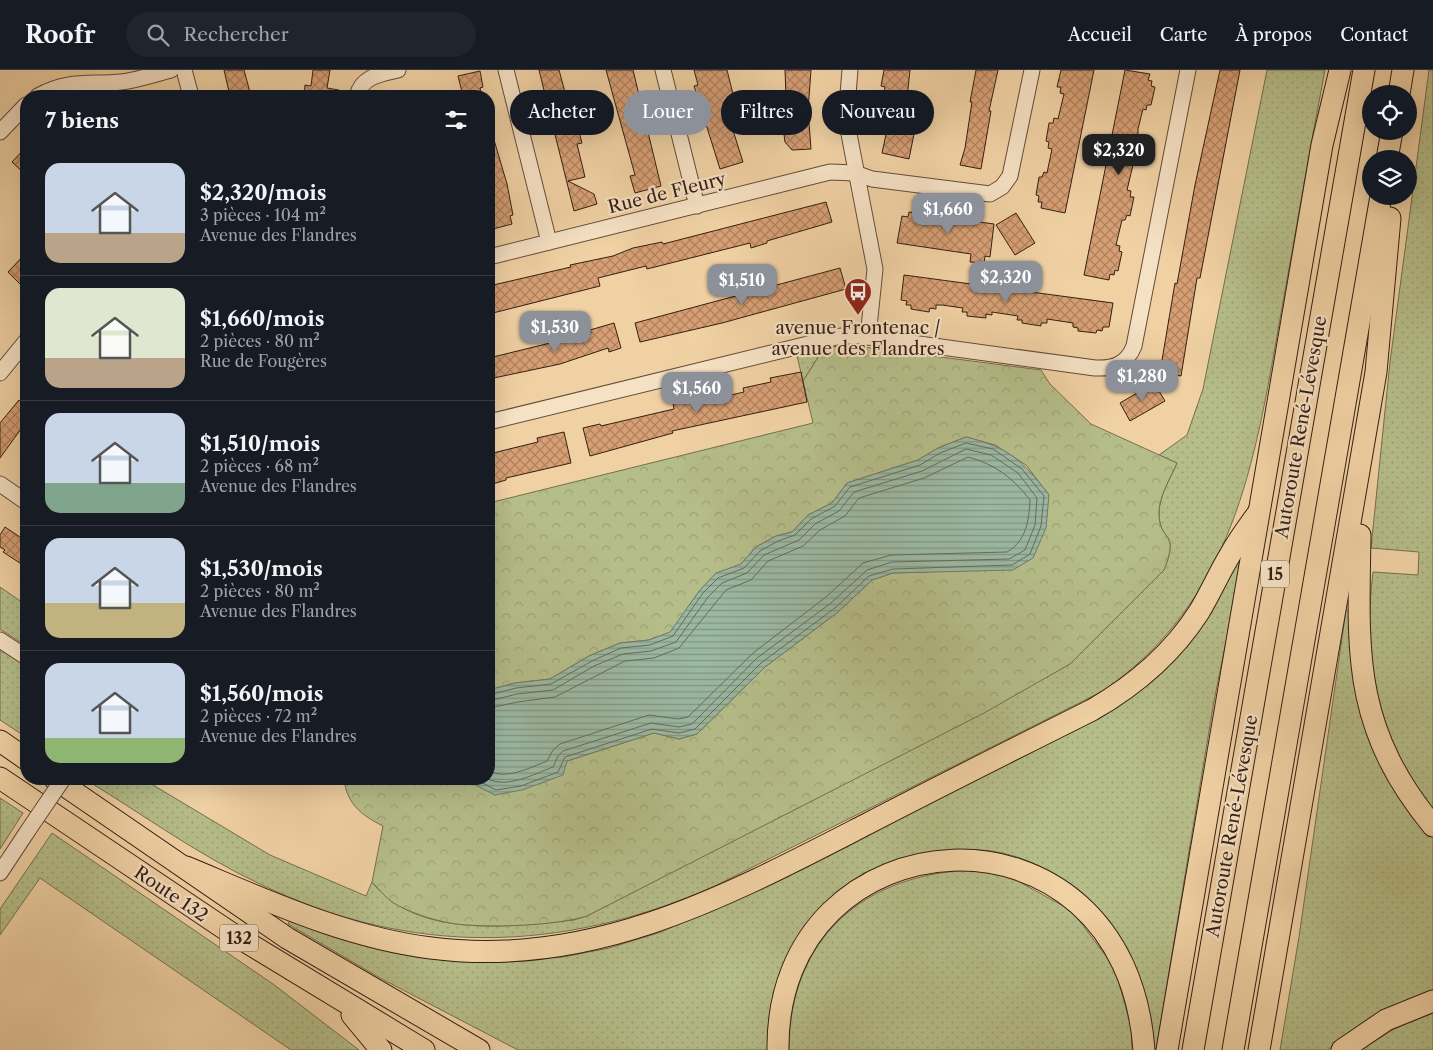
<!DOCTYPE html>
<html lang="fr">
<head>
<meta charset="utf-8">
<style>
  body { margin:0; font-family:"Libre Caslon Text",serif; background:#20242c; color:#f1f3f6; height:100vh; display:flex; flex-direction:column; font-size:19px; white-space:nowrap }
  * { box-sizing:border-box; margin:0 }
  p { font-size:16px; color:#9ea1a6 }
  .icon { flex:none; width:28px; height:28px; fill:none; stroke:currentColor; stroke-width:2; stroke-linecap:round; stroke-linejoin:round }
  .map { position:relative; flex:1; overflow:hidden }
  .details { position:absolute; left:20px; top:20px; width:475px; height:695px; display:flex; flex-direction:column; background:#171b24; border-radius:20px; box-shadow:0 5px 20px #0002 }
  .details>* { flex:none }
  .banner { position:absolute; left:510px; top:20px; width:475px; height:45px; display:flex; gap:10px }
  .controls { position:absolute; left:1362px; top:15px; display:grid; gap:10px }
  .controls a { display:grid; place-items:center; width:55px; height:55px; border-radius:50%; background:#171b24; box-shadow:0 5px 20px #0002; font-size:25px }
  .price { position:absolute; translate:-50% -42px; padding:0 11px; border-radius:10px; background:#8c9099; color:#fff; font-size:16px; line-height:32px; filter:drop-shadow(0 1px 2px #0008) }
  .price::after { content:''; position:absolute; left:50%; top:30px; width:15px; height:11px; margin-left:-8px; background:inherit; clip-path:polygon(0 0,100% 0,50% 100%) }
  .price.on { background:#222; color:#fff }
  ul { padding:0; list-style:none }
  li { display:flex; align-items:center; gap:15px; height:125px; padding:0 25px }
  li+li { border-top:1px solid #363941 }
  li span { display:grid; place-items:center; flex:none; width:140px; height:100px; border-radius:15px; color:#555 }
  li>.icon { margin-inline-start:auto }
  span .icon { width:60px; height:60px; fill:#fffc; stroke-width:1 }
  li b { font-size:21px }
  h2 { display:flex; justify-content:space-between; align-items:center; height:60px; padding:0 25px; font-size:21px }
  .chip { padding:0 18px; border-radius:22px; background:#171b24; box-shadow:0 5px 20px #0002; font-size:18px; line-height:45px }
  .chip.on { background:#8c9099; color:#fff }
  header { display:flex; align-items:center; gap:30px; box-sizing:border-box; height:70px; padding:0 25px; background:#171b24; border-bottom:1px solid #363941 }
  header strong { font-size:24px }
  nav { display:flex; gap:28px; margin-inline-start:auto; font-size:18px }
  .search { width:350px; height:45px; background:#20242c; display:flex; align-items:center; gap:12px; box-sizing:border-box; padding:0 18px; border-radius:28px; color:#9ea1a6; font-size:19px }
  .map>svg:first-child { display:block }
  .grass { fill:url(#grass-dots); stroke:#756e4e }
  .forest { fill:url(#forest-crowns); stroke:#756e4e }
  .water { fill:url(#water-rules); stroke:#727a69 }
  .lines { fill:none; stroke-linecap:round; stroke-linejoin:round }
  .shore { stroke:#686b5b; stroke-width:1 }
  .building { fill:url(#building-cross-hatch); stroke:#351e14 }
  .minor-casing { stroke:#644b38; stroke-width:17 }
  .highway-casing { stroke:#351e14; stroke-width:23 }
  .minor { stroke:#f5e1c4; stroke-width:15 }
  .highway { stroke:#f0d1a4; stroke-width:21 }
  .minor-bridge-casing { stroke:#644b38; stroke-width:17; stroke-linecap:butt }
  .minor-bridge { stroke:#f5e1c4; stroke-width:15 }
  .labels { text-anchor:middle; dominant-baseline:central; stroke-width:4.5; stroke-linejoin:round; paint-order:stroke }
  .shield { fill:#f5e1c4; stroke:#6f5849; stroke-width:1 }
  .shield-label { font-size:16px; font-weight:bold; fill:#351e14 }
  .street-label { font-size:18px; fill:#351e14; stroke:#f5e1c4 }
  .poi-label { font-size:18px; fill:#351e14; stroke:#f5e1c4 }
</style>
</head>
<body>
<header>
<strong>Roofr</strong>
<div class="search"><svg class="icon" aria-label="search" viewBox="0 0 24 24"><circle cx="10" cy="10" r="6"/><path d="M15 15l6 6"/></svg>Rechercher</div>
<nav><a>Accueil</a><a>Carte</a><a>À propos</a><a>Contact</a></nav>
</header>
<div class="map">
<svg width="1433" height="980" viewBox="0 0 1433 980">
  <defs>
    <pattern id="grass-dots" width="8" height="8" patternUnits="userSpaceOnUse" patternTransform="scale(1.25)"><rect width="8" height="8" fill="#b5bd89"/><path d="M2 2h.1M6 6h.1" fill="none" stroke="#9ca275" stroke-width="1.8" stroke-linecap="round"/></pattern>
    <pattern id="forest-crowns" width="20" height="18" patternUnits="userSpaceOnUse" patternTransform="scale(1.25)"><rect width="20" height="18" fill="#b5bd89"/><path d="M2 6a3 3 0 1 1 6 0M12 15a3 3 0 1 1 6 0" fill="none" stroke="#9ca275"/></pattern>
    <pattern id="water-rules" width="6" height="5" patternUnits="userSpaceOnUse" patternTransform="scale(1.25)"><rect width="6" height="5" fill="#9bb8a2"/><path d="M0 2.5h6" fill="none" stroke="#7f9583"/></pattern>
    <pattern id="building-cross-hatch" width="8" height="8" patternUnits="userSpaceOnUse" patternTransform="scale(1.25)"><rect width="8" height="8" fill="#d79f74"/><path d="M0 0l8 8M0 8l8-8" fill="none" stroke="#af815e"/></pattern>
  </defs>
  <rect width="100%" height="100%" fill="#f0d1a4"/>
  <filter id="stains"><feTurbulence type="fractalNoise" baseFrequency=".004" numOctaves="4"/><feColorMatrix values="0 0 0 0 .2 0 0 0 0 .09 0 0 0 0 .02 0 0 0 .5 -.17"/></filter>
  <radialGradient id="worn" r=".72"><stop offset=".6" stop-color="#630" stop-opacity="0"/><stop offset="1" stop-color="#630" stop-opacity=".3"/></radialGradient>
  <g class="grass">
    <path d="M 1267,0 L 1325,0 C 1309,83 1295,166 1280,249 C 1254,396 1234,529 1103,621 L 713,817 C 561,883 411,887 260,814 C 200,786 145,746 88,711 L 90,709 L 143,709 L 270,785 L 366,826 L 372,812 C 417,869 509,857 574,850 L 587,846 L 1070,594 L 1164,500 C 1180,460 1160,473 1159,445 C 1158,428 1170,409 1177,393 L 1159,385 L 1187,365 L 1203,319 Z"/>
    <path d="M 1429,0 L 1433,0 L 1433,739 C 1378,670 1362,589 1373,502 L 1418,505 L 1419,482 L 1371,478 L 1390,292 Z"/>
    <path d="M 824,278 L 803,311 L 797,286 Z"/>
    <path d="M 1238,487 L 1243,488 L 1214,631 L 1156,980 L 1149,980 C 1148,955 1147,929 1138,906 C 1115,845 1058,791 992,781 C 957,777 924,783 892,795 C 845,812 808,846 788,892 C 776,920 769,949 770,980 L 518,980 L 380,908 L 288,854 L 291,848 L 516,890 L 563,887 L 609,878 L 661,862 L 709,841 L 1095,648 Z"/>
    <path d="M 0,517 L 26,535 L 26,576 L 0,559 Z"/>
    <path d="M 1346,540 L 1352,541 L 1401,728 L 1433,767 L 1433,920 L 1382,942 L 1357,957 L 1328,980 L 1280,980 L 1299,867 Z"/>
    <path d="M 0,579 L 26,596 L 26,667 L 0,650 Z"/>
    <path d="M 0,728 L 23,743 L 0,779 Z"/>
    <path d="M 52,763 L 273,914 L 359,980 L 291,980 L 40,808 L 0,865 L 0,839 Z"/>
    <path d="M 974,800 L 1009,806 L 1072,841 L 1115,898 L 1131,957 L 1132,980 L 789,980 C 789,868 864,803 974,800 Z"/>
    <path d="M 1433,943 L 1433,980 L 1361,980 L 1394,959 Z"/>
  </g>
  <path class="forest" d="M 848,275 L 1041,300 L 1050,314 L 1091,354 L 1177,393 C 1170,409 1158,428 1159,445 C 1160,473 1180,460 1164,500 L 1070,594 L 984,643 L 587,846 C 553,856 491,858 456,854 C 436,851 414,844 397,835 C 386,829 380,820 372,812 L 383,756 C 361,745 347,734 344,709 L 467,709 L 495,725 L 567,691 L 654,663 L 679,669 L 697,664 L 765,597 L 838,542 L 872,510 L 893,503 L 927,502 L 1049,425 L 1026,395 L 995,375 L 966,367 L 938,378 L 918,390 L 847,413 L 832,433 L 808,445 L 792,462 L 776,466 L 756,477 L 741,494 L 716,504 L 700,520 L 671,562 L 649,570 L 620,573 L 589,586 L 550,609 L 515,613 L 489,620 L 489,433 L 813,353 L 803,311 L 824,278 Z"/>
  <path class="water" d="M 966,367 C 1010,378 1022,390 1049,425 L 1046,458 L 1033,488 L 1013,500 L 893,503 L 872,510 L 838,542 L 765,597 L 697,664 L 679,669 L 654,663 L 567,691 L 563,705 L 522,720 L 495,725 L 467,711 L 467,709 L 489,709 L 489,620 L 515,613 L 550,609 L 589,586 L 620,573 L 649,570 L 670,562 L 700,520 L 716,503 L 741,494 L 756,477 L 776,466 L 792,462 L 808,445 L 832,433 L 847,413 L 918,390 L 938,378 Z"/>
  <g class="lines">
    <g class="shore">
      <path d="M 489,638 L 518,632 L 555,627 L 625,591 L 654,588 L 679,578 L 726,520 L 751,510 L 768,491 L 803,476 L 820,460 L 845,446 L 859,428 L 924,408 L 968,387 C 995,394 1013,408 1030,430 C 1029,451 1026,471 1007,482 L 891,485 L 863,493 L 826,527 L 753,583 L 688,647 L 678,649 L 649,645 L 560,674 L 553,680 L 547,691 C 529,698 507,710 489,701"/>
      <path d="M 475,709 L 496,720 L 521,716 L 558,702 L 565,687 L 652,659 L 679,663 L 695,659 L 761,593 L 835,538 L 869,506 L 893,499 L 1012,495 L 1030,484 L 1041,456 L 1044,426 L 1022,399 L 993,379 L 966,373 L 940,383 L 920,395 L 850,417 L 835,436 L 811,449 L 795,465 L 778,471 L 760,481 L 744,498 L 718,508 L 703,523 L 673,566 L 650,575 L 621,578 L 592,591 L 551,614 L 516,618 L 489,625"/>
      <path d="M 488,709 C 507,719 534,704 553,697 L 558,686 L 563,681 L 651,653 L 679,657 L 692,654 L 757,588 L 831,533 L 867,500 L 892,492 L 1009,489 L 1025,480 L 1035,455 L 1037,428 L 1018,403 L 991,385 L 966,379 L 922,401 L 854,422 L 839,441 L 815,454 L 799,470 L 764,485 L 747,503 L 722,513 L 708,527 L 676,572 L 651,581 L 623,584 L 594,596 L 553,620 L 517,624 L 489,631"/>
    </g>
  </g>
  <g class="building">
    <path d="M 224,0 L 244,0 L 251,26 L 230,26 Z"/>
    <path d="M 313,0 L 330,0 L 327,18 L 339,20 L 338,26 L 304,26 L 305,15 L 311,16 Z"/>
    <path d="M 539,0 L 559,0 L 572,48 L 575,47 L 582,73 L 577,74 L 585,107 L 568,111 L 594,124 L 597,134 L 574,141 Z"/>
    <path d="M 606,0 L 633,0 L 661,116 L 635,123 L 630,106 L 635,105 Z"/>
    <path d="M 694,0 L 727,0 L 735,32 L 725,35 L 743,92 L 720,99 L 694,16 L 698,15 Z"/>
    <path d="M 785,0 L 811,0 L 807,54 L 809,53 L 811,79 L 792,80 L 785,72 L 782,49 L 783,27 L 786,27 Z"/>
    <path d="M 884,0 L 910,0 L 904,57 L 915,59 L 909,89 L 882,83 L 890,46 L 881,44 L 885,17 L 881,16 Z"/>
    <path d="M 976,0 L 998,0 L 989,41 L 991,41 L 981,99 L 960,95 L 965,78 L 972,32 L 970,32 Z"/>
    <path d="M 1061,0 L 1094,0 L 1065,143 L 1041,138 L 1042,132 L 1038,132 L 1039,126 L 1036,125 L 1039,107 L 1042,107 L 1044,102 L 1047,103 L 1052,79 L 1048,78 L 1049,72 L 1046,71 L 1049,53 L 1053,53 L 1054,48 L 1058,49 L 1064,24 L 1060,23 L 1061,17 L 1057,17 Z"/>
    <path d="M 1125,0 L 1150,4 L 1148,10 L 1152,11 L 1151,16 L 1155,17 L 1151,35 L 1147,35 L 1146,40 L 1143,39 L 1138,59 L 1138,65 L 1142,66 L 1140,72 L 1144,73 L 1140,91 L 1137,90 L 1136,95 L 1133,95 L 1127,120 L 1131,121 L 1130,127 L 1134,127 L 1130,146 L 1127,145 L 1125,150 L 1122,150 L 1116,175 L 1120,176 L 1119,181 L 1122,182 L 1118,201 L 1115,200 L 1114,205 L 1110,204 L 1109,210 L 1084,205 Z"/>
    <path d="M 1220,0 L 1240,0 L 1200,208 L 1197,208 L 1181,306 L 1160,302 L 1175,213 L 1177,214 L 1195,115 Z"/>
    <path d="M 480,1 L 483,17 L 480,18 L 482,26 L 466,26 L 465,21 L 462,22 L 458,6 Z"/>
    <path d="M 492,63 L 507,114 L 513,145 L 510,146 L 512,154 L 493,159 L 489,141 L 489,64 Z"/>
    <path d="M 26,77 L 26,105 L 12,92 Z"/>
    <path d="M 826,132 L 832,152 L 767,171 L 767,173 L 751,178 L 750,173 L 647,199 L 646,196 L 598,208 L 600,216 L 489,244 L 489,216 L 571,197 L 570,195 L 613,186 L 633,178 L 662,172 L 663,174 Z"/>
    <path d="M 909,142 L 994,154 L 990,187 L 985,186 L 984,193 L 970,192 L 971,184 L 897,173 L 902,146 L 908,147 Z"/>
    <path d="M 1016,143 L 1035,173 L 1015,185 L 996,155 Z"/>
    <path d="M 26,183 L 26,220 L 8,202 Z"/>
    <path d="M 840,198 L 846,219 L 722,253 L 640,272 L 635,253 Z"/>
    <path d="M 904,205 L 1113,233 L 1109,257 L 1103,257 L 1102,261 L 1097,260 L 1096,263 L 1078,261 L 1078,258 L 1073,257 L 1073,253 L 1047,249 L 1047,253 L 1041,253 L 1041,256 L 1022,253 L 1022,250 L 1017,250 L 1018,246 L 992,242 L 992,245 L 986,244 L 986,248 L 967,246 L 967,242 L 962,242 L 963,238 L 942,235 L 936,235 L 936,239 L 930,238 L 929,242 L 911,239 L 911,235 L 906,235 L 907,231 L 901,230 Z"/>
    <path d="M 614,253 L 621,278 L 609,282 L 608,278 L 560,294 L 489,309 L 489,288 L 591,263 L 590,260 Z"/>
    <path d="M 801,302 L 807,332 L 672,361 L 673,363 L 590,386 L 583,358 L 600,354 L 601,356 L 674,339 L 673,333 L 699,328 L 700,332 L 744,322 L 743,318 L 771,312 L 770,308 Z"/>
    <path d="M 1154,313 L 1165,331 L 1130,351 L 1120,333 Z"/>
    <path d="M 19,330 L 26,336 L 26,352 L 0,388 L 0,353 Z"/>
    <path d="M 564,362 L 571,393 L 506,408 L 506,410 L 489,415 L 489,384 L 538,372 L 537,368 Z"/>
    <path d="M 5,457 L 26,471 L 26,497 L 3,482 L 5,480 L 0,477 L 0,465 Z"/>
  </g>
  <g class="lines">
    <defs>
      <g id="minor">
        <path d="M 184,0 L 191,26"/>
        <path d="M 506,0 L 549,172"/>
        <path d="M 663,0 L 697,136"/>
        <path d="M 850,0 L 847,37 L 849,64 L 875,199 L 868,267"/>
        <path d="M 38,26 C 68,9 90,15 121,12 C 138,10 155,4 171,0"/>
        <path d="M 357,26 C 362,6 381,4 398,0"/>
        <path d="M 0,62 L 26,35"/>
        <path d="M 489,187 L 830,102 L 855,103 L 872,109 L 990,124 L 1002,117 L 1010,106 L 1032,0"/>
        <path d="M 0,303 L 26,271"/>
        <path d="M 489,352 L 841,266 L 861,266 L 1095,298 C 1114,299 1127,294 1134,276 L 1188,0"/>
        <path d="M 0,414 L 26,432"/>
        <path d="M 0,570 L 26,587"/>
        <path d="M 0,803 L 27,762"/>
      </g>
      <g id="highway">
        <path d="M 1399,24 L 1403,0"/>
        <path d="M 1387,89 L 1392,61"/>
        <path d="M 1360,465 C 1358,584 1352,657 1433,756"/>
        <path d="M 0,671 L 26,689"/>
        <path d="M 0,708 L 228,861 L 424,980"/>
        <path d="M 55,709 L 287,868 L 479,980"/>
        <path d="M 186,797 C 266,830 344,867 431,878 C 591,899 727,826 865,755 C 940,716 1016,678 1092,640 C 1134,616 1172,584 1199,542 C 1210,524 1219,503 1230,485 C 1238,470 1248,457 1258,443"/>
        <path d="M 352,945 L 381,980"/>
        <path d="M 778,980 C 775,740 1125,714 1144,980"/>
        <path d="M 1167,980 L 1322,75 L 1340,0"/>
        <path d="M 1193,980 L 1364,0"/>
        <path d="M 1233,980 L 1381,126"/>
        <path d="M 1259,980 L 1376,302 L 1390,148"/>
        <path d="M 1342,980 L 1386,950 L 1433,931"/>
      </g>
    </defs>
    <use href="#minor" class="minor-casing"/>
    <use href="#highway" class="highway-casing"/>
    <use href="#minor" class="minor"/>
    <use href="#highway" class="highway"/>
    <defs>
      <path id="minor-bridge" d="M 27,762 L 63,709"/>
    </defs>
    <use href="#minor-bridge" class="minor-bridge-casing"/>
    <use href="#minor-bridge" class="minor-bridge"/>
  </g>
  <defs>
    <symbol id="bus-pin" viewBox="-11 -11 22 30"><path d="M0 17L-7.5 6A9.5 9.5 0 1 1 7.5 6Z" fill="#8f2418" stroke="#f5e1c4"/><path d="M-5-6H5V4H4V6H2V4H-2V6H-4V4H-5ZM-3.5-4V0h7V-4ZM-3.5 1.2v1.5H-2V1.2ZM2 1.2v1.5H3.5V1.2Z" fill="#fff"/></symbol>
  </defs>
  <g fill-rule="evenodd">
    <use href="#bus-pin" x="842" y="206" width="32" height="43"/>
  </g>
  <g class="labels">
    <g class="shield">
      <rect x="1261" y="490.5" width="28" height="27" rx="4"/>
      <rect x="220" y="854.5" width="38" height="27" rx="4"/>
    </g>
    <g class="shield-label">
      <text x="1275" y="504">15</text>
      <text x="239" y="868">132</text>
    </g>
    <g class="street-label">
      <text transform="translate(667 123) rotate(-14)">Rue de Fleury</text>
      <text transform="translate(1301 357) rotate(-80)">Autoroute René-Lévesque</text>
      <text transform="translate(1232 756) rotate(-80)">Autoroute René-Lévesque</text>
      <text transform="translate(171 824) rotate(34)">Route 132</text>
    </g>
    <g class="poi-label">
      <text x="858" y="258">avenue Frontenac /<tspan x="858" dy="21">avenue des Flandres</tspan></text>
    </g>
  </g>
  <rect width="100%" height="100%" filter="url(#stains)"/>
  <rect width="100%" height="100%" fill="url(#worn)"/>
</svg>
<div class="controls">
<a><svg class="icon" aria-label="locate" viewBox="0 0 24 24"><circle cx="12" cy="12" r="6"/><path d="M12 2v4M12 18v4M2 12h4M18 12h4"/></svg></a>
<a><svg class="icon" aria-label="layers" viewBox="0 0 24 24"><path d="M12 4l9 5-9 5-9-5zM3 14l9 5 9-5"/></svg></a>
</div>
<b class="price on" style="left:1119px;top:106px">$2,320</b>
<b class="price" style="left:948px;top:165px">$1,660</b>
<b class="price" style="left:1006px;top:233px">$2,320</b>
<b class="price" style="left:742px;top:236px">$1,510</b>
<b class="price" style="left:555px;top:283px">$1,530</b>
<b class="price" style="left:1142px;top:332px">$1,280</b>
<b class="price" style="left:697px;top:344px">$1,560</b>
<div class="banner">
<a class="chip">Acheter</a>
<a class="chip on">Louer</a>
<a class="chip">Filtres</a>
<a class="chip">Nouveau</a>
</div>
<section class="details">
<h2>7 biens<svg class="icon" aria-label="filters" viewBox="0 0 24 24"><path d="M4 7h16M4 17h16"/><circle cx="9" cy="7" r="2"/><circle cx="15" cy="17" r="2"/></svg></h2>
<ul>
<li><span style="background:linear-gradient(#c9d6e8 70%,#b9a48a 0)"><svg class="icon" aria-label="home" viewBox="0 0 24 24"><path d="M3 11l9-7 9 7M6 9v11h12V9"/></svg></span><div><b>$2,320/mois</b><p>3 pièces · 104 m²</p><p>Avenue des Flandres</p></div></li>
<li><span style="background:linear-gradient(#dfe7d0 70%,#b9a48a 0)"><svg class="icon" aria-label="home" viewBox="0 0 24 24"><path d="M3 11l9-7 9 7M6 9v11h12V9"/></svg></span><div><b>$1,660/mois</b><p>2 pièces · 80 m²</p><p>Rue de Fougères</p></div></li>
<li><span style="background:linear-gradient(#c9d6e8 70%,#7fa58c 0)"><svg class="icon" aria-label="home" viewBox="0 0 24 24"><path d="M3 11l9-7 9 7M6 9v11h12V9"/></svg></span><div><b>$1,510/mois</b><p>2 pièces · 68 m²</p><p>Avenue des Flandres</p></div></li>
<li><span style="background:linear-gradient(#c9d6e8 65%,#c2b280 0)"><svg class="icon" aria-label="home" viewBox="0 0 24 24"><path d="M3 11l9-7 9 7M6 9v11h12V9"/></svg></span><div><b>$1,530/mois</b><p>2 pièces · 80 m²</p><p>Avenue des Flandres</p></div></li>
<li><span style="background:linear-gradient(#c9d6e8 75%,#8fb573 0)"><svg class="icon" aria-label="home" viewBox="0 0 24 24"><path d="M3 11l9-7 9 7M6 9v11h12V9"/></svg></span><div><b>$1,560/mois</b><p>2 pièces · 72 m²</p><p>Avenue des Flandres</p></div></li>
</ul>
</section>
</div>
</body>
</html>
